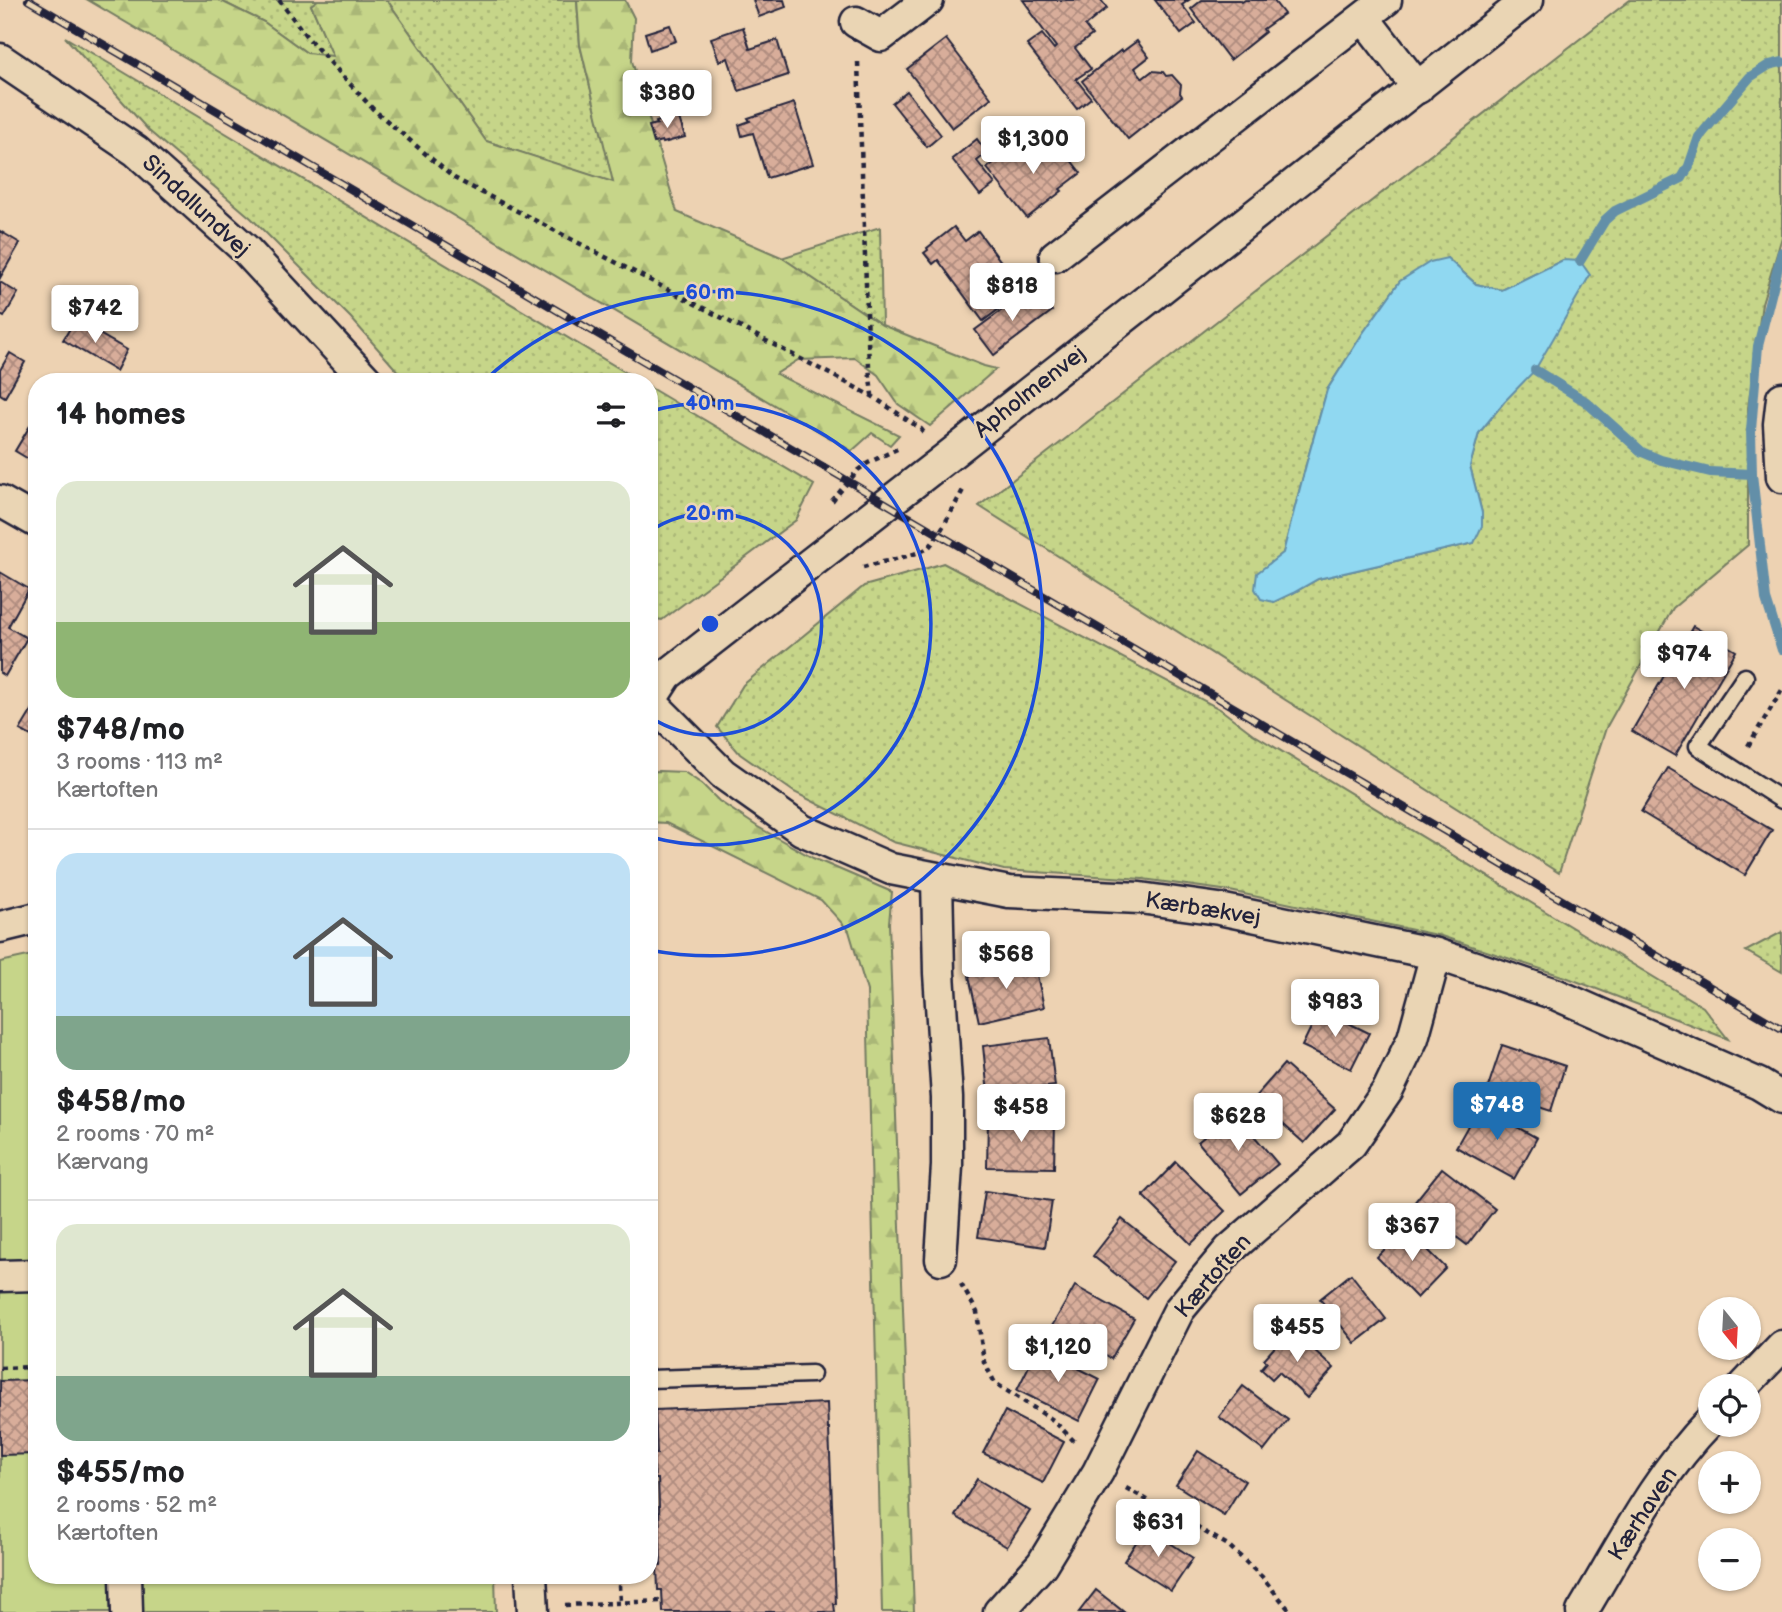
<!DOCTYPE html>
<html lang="en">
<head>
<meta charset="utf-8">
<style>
  body { margin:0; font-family:"Balsamiq Sans",sans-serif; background:#f6f6f6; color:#202124; height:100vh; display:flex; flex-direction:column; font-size:26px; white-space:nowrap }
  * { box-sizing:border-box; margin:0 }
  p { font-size:23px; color:#757577 }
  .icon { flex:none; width:38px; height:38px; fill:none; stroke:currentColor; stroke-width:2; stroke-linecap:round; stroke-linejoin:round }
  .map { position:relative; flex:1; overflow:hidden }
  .panel { position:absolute; left:28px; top:373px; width:630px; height:1211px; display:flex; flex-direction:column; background:#fff; border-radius:28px; box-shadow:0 2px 5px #0004 }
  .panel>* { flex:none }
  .needle { width:46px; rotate:162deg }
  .buttons { position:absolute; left:1698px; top:1297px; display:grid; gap:14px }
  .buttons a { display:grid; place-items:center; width:63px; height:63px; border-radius:50%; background:#fff; box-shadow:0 2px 5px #0004; font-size:35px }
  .price { position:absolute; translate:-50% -60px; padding:0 16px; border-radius:7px; background:#fff; color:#222; font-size:23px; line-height:46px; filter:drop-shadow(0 2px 4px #0008) }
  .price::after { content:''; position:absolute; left:50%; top:42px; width:21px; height:16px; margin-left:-10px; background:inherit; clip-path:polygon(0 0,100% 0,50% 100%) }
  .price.current { background:#1f6fb2; color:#fff }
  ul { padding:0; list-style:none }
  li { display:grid; align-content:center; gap:14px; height:371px; padding:0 28px }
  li+li { border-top:2px solid #e0e0e0 }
  li span { display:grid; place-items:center; height:217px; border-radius:21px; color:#555 }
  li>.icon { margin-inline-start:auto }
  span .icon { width:126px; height:126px; fill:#fffc; stroke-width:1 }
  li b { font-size:30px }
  h2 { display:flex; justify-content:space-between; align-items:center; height:84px; padding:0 28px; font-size:30px }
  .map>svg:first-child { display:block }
  .grass { fill:url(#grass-dots); stroke:#747c62; stroke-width:2; fill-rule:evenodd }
  .forest { fill:url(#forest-firs); stroke:#747c62; stroke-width:2 }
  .green { fill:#c6d589; stroke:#747c62; stroke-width:2 }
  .water { fill:#90d8f1; stroke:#648fa8; stroke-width:2 }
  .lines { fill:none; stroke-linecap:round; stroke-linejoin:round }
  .stream { stroke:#648fa8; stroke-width:10 }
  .building { fill:url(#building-cross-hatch); stroke:#22223b; stroke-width:2 }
  .lane-casing { stroke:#22223b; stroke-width:21 }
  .street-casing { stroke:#22223b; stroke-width:35 }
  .path { stroke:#22223b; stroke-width:4.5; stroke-dasharray:5 5; stroke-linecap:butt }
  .lane { stroke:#ead5b4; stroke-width:16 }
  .street { stroke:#ead5b4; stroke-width:30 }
  .rail-casing { stroke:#22223b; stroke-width:8 }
  .rail { stroke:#ead5b4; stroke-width:5; stroke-dasharray:16; stroke-linecap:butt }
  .ring { fill:none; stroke:#1d4ed8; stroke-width:3.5 }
  .labels { text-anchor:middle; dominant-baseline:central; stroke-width:5; stroke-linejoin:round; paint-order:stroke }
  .street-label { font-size:23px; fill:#22223b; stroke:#ead5b4 }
  .centre { fill:#1d4ed8; stroke:#ead5b4; stroke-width:3.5 }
  .ring-label { font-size:21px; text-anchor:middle; font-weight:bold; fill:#1d4ed8; stroke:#ead5b4; stroke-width:5; stroke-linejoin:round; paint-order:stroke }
</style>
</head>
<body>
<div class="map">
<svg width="1782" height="1612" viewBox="0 0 1782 1612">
  <defs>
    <pattern id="grass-dots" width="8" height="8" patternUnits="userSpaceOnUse" patternTransform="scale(1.75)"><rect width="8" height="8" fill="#c6d589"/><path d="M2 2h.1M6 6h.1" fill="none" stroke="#aab777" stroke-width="1.8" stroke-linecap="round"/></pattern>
    <pattern id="forest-firs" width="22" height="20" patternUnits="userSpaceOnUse" patternTransform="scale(1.75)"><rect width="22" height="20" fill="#c6d589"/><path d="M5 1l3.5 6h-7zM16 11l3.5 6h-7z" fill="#aab777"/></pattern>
    <pattern id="building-cross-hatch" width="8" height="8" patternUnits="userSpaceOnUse" patternTransform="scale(1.75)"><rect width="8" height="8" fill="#d8ad9a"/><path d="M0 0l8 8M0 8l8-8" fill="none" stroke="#af8c7f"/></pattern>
  </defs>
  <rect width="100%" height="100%" fill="#edd2b2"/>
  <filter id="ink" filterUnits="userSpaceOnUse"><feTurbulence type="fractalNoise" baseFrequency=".0143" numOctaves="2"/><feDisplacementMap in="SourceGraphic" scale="14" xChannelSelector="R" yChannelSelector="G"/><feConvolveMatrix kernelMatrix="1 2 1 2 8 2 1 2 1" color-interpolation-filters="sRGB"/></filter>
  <g filter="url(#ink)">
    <g class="grass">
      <path d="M 219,0 L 318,0 L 311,5 L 334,57 L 307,53 L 264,22 Z"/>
      <path d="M 387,0 L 577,0 L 580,45 L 614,183 L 486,141 Z"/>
      <path d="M 1630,0 L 1782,0 L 1782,237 L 1762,303 L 1748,408 L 1748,545 L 1673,608 L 1606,728 L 1559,873 L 979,506 ZM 1447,258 L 1476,284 L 1502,290 L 1563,260 L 1504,402 L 1479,433 L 1470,466 L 1482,513 L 1474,543 L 1318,579 L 1293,593 L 1274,602 L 1257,574 L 1283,553 L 1307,461 L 1327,390 L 1363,333 L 1400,281 Z"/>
      <path d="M 65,37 L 640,381 L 406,381 L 351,318 L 251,218 L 149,131 Z"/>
      <path d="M 880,227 L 882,325 L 781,258 Z"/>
      <path d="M 649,387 L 814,485 L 796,520 L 662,620 L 649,618 Z"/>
      <path d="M 943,563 L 1220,709 L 1253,734 L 1703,1007 L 1728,1039 L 1568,978 L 1441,936 L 1230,891 L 1143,879 L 1004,870 L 893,842 L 794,792 L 740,754 L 717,727 L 743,685 L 864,586 L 921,570 Z"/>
      <path d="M 1782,932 L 1782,972 L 1746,951 Z"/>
    </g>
    <g class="forest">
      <path d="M 88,0 L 219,0 L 264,22 L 307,53 L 333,56 L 311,5 L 318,0 L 387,0 L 486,141 L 613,182 L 580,45 L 577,0 L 625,0 L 634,18 L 632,61 L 677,212 L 781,257 L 882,325 L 984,366 L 996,369 L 930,426 L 898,404 L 878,375 L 855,358 L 798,360 L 776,374 L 899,435 L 890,445 L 872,433 L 852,451 Z"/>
      <path d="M 659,771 L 684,772 L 702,784 L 719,801 L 758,827 L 813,858 L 892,892 L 889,923 L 914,1612 L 882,1612 L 867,991 L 849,931 L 821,900 L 666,823 L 649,822 L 649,772 Z"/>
    </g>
    <path class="green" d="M 37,954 L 37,1575 L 495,1575 L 496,1612 L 0,1612 L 0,962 Z"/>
    <path class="water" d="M 1447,258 L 1476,284 L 1502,290 L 1563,260 L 1580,261 L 1590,275 L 1535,370 L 1504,402 L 1479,433 L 1470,466 L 1482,513 L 1482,526 L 1474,543 L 1318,579 L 1293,593 L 1274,602 L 1261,599 L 1255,589 L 1257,573 L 1283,553 L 1307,461 L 1327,390 L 1363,333 L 1400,281 L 1430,262 Z"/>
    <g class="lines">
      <g class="stream">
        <path d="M 1782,252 L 1758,346 L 1751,430 L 1752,474 L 1766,599 L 1782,650"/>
        <path d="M 1580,261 L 1605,220 L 1615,211 L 1682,178 L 1689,166 L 1699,137 L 1750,77 L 1769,65 L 1782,62"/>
        <path d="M 1535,370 L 1585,401 L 1642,452 L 1661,460 L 1710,472 L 1752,474"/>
      </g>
    </g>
    <g class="building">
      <path d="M 753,0 L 784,0 L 786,7 L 759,17 Z"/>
      <path d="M 1023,0 L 1101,0 L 1107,8 L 1085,26 L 1092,35 L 1075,48 L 1091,69 L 1076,79 L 1091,98 L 1077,109 L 1027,45 L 1042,34 L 1054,49 L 1056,47 L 1030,12 L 1031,11 Z"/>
      <path d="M 1155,0 L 1189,0 L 1182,5 L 1196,23 L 1181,34 Z"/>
      <path d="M 1202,0 L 1240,0 L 1242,2 L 1245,0 L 1273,0 L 1284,14 L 1263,29 L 1265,32 L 1230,60 L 1191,9 Z"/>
      <path d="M 670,25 L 676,41 L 650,50 L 645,33 Z"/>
      <path d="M 743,27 L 750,49 L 777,40 L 788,75 L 739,91 L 728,58 L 719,61 L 711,38 Z"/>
      <path d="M 946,39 L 991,98 L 952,128 L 907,69 Z"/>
      <path d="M 1137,41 L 1149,57 L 1135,68 L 1143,78 L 1152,71 L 1163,72 L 1166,76 L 1172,75 L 1181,85 L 1180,93 L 1182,96 L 1128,139 L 1082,81 L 1121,50 L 1122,52 Z"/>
      <path d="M 907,91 L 941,135 L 927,147 L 892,103 Z"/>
      <path d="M 794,103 L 813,164 L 767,178 L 753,133 L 742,136 L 739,125 L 750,121 L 748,118 Z"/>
      <path d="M 678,115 L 685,137 L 663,143 L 662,141 L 654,143 L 649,126 L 657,124 L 656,122 Z"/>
      <path d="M 977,139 L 987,153 L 977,161 L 995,184 L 980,195 L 952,159 Z"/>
      <path d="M 1022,141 L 1038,161 L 1059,145 L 1081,173 L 1060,189 L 1062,191 L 1027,218 L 987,168 Z"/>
      <path d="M 954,227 L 965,241 L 978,231 L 1023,291 L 983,321 L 938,260 L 933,264 L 924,253 L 928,250 L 927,248 Z"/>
      <path d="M 0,231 L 20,243 L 0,278 Z"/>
      <path d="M 0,282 L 18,293 L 4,317 L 0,315 Z"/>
      <path d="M 1024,294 L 1032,303 L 1041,296 L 1052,311 L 994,355 L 975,330 Z"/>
      <path d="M 75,320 L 127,350 L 116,371 L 63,340 Z"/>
      <path d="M 10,353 L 25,362 L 5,397 L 0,394 L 0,370 Z"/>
      <path d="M 37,414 L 37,464 L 15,451 Z"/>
      <path d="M 0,572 L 29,589 L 8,627 L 27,638 L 5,676 L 0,673 Z"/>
      <path d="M 1693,626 L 1736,651 L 1675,756 L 1632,731 Z"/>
      <path d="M 37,702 L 37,731 L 33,737 L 20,730 Z"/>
      <path d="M 1668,768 L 1772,830 L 1745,875 L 1641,812 Z"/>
      <path d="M 1034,961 L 1044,1007 L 979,1022 L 969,976 Z"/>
      <path d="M 1320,1009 L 1369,1033 L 1351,1069 L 1302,1046 Z"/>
      <path d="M 1049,1038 L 1055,1086 L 988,1094 L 983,1046 Z"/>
      <path d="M 1502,1045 L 1565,1066 L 1551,1111 L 1487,1090 Z"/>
      <path d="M 1284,1064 L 1335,1109 L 1304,1143 L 1254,1098 Z"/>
      <path d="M 1479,1106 L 1537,1138 L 1514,1179 L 1456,1147 Z"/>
      <path d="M 1234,1112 L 1278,1164 L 1241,1194 L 1198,1142 Z"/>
      <path d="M 988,1120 L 1055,1121 L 1054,1168 L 987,1167 Z"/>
      <path d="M 1176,1162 L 1225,1211 L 1191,1244 L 1143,1196 Z"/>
      <path d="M 1442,1168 L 1495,1209 L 1467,1245 L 1413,1204 Z"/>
      <path d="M 985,1191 L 1052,1201 L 1045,1247 L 978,1237 Z"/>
      <path d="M 1122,1219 L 1175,1261 L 1146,1298 L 1093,1256 Z"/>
      <path d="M 1406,1228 L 1446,1268 L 1417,1298 L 1377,1257 Z"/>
      <path d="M 1351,1274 L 1386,1319 L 1355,1343 L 1320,1299 Z"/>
      <path d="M 1075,1286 L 1134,1319 L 1111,1359 L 1052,1326 Z"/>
      <path d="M 1291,1329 L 1334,1368 L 1307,1398 L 1279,1372 L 1272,1379 L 1261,1369 L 1267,1362 L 1264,1359 Z"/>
      <path d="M 1038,1348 L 1100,1379 L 1079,1421 L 1017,1390 Z"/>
      <path d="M 37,1380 L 37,1454 L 0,1455 L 0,1381 Z"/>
      <path d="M 1243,1386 L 1288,1420 L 1264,1451 L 1219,1417 Z"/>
      <path d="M 827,1403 L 828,1429 L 829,1429 L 836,1604 L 834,1604 L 835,1612 L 663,1612 L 662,1590 L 658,1590 L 657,1565 L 661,1565 L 658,1479 L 655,1479 L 653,1454 L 657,1454 L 655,1410 Z"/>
      <path d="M 1005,1411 L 1064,1442 L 1043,1483 L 983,1453 Z"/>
      <path d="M 1198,1451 L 1245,1481 L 1224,1515 L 1176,1485 Z"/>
      <path d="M 977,1479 L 1030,1511 L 1007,1547 L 955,1516 Z"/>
      <path d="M 1146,1527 L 1193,1558 L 1171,1591 L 1124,1561 Z"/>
      <path d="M 1096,1590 L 1124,1612 L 1079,1612 Z"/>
    </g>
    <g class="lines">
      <defs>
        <g id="lane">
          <path d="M 1745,677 L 1698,746 L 1782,800"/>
          <path d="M 649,1379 L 812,1374"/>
        </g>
        <g id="street">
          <path d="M 1364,18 L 1418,88"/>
          <path d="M 856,22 L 881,36 L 928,0"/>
          <path d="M 0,59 L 136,151 L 245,249 L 368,382"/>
          <path d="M 1055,256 L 1386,0"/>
          <path d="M 1782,398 L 1779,424 L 1782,477"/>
          <path d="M 0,501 L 37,522"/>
          <path d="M 649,700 L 723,774 L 802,830 L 891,869 L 1009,892 L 1140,898 L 1219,909 L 1436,954 L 1555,994 L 1759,1084 L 1782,1098"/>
          <path d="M 649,703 L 667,675 L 946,458 L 1528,0"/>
          <path d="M 937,879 L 939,973 L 947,1098 L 947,1166 L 941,1259"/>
          <path d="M 0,927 L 37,918"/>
          <path d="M 0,1276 L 37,1275"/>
          <path d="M 1744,1386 L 1782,1346"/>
          <path d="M 126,1575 L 127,1612"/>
          <path d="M 531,1575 L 533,1612"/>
          <path d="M 999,1612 L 1042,1564 L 1098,1472 L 1179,1310 L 1229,1250 L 1351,1144 L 1388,1090 L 1413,1038 L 1436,954"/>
          <path d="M 1582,1612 C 1621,1547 1657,1475 1710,1421"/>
        </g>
      </defs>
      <use href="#lane" class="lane-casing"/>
      <use href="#street" class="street-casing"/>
      <g class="path">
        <path d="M 279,0 L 307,37 L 373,109 L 454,178 L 872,396 L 921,429 L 925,434"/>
        <path d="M 858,62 L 869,367 L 872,395"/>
        <path d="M 832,501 L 858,470 L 868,463 L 901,447"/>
        <path d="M 863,567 C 877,563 918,555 928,548 C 937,540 956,503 963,490"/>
        <path d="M 1748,746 L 1782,690"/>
        <path d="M 961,1284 L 977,1312 L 984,1362 L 995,1383 L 1053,1420 L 1076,1443"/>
        <path d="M 0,1368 L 37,1367"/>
        <path d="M 1126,1488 L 1228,1545 L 1262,1577 L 1291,1612"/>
        <path d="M 619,1585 L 620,1602"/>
        <path d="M 565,1605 L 662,1601"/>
      </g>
      <use href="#lane" class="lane"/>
      <use href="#street" class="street"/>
      <defs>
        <path id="rail" d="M 28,0 L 1782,1029"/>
      </defs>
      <use href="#rail" class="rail-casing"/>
      <use href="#rail" class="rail"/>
    </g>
  </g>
  <g class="ring">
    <path d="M650 531A111 111 0 1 1 650 717"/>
    <path d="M651 411A221 221 0 1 1 651 837"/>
    <path d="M484 381A332 332 0 1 1 649 950"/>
  </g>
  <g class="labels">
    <g class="street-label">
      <text transform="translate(196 206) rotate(43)">Sindallundvej</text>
      <text transform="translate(1030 392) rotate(-38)">Apholmenvej</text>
      <text transform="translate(1203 909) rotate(9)">Kærbækvej</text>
      <text transform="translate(1213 1276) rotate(-49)">Kærtoften</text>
      <text transform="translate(1643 1514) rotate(-57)">Kærhaven</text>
    </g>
  </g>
  <circle cx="710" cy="624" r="10" class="centre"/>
  <g class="ring-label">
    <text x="710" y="299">60 m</text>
    <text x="710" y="410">40 m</text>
    <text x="710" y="520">20 m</text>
  </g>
</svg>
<div class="buttons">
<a><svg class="needle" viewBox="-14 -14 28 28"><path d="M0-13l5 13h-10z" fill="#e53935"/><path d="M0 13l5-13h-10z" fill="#757577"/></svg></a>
<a><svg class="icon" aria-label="locate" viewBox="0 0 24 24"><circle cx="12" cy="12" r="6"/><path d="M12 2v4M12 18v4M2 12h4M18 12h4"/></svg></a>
<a>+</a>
<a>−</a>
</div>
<b class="price" style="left:667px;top:130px">$380</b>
<b class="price" style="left:1033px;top:176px">$1,300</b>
<b class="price" style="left:1012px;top:323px">$818</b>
<b class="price" style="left:95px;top:345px">$742</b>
<b class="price" style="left:1684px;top:691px">$974</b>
<b class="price" style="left:1006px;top:991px">$568</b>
<b class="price" style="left:1335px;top:1039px">$983</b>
<b class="price current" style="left:1497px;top:1142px">$748</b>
<b class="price" style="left:1021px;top:1144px">$458</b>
<b class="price" style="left:1238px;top:1153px">$628</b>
<b class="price" style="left:1412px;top:1263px">$367</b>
<b class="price" style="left:1297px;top:1364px">$455</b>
<b class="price" style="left:1058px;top:1384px">$1,120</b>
<b class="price" style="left:1158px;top:1559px">$631</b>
<section class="panel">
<h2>14 homes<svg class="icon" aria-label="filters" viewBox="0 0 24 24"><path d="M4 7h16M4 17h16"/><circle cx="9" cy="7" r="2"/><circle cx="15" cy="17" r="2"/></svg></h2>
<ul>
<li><span style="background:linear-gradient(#dfe7d0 65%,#8fb573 0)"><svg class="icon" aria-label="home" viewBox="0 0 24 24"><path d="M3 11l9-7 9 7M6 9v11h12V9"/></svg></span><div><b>$748/mo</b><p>3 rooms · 113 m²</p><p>Kærtoften</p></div></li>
<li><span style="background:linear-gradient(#bfe0f5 75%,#7fa58c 0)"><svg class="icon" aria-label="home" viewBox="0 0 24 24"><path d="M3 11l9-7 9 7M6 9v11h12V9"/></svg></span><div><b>$458/mo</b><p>2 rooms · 70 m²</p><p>Kærvang</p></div></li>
<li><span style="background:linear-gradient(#dfe7d0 70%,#7fa58c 0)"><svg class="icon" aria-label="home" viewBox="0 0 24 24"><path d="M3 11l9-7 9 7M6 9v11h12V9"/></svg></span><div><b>$455/mo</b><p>2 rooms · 52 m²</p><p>Kærtoften</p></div></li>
</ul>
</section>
</div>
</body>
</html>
